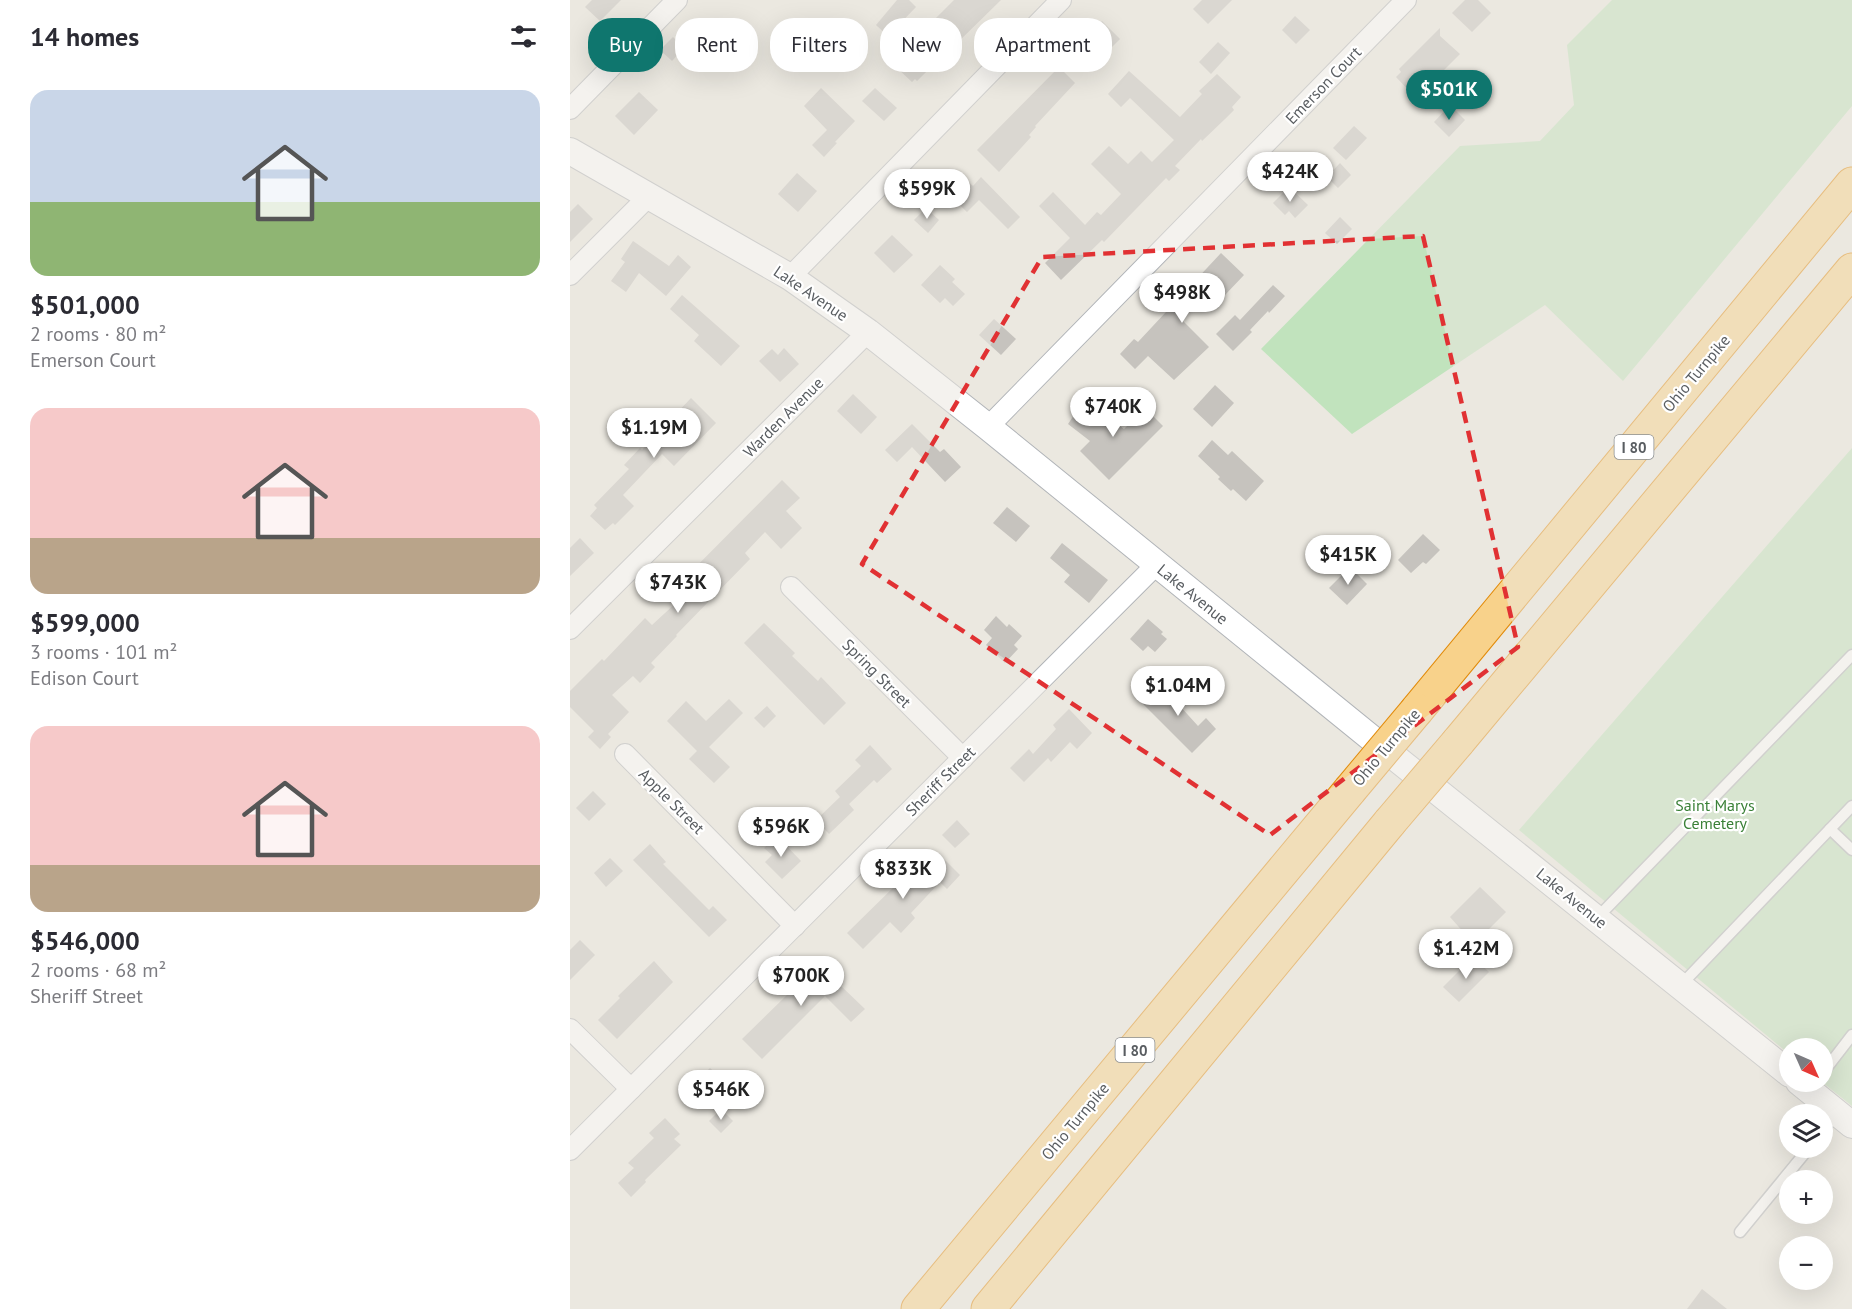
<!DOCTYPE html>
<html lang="en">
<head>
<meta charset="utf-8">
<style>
  body { margin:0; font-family:"PT Sans",sans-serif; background:#f2f2f3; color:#2b2b33; height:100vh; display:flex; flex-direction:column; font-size:22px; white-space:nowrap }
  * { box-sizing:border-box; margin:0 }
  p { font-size:20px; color:#7c7c81 }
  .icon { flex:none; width:33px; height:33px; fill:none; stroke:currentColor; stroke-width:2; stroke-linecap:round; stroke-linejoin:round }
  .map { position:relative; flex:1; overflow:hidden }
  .panel { display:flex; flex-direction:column; background:#fff; width:570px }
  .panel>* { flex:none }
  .top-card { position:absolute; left:18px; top:18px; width:570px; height:54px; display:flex; gap:12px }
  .needle { width:39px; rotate:135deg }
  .fabs { position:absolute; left:1209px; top:1038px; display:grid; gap:12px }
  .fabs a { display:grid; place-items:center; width:54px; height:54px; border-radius:50%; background:#fff; box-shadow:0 6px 24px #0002; font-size:30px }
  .price { position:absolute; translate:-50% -51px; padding:0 14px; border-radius:21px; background:#fff; color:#222; font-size:20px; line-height:39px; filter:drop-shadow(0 2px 3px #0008) }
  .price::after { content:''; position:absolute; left:50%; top:36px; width:18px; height:14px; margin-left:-9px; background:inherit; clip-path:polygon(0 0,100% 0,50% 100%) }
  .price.on { background:#0f766e; color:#fff }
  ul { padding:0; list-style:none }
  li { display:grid; align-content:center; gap:12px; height:318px; padding:0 30px }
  li span { display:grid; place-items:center; height:186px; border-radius:18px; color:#555 }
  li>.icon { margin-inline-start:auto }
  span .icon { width:108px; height:108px; fill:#fffc; stroke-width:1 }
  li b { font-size:26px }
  h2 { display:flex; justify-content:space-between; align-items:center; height:72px; padding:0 30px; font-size:26px }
  .tag { padding:0 21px; border-radius:24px; background:#fff; box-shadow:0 6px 24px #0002; font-size:21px; line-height:54px }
  .tag.on { background:#0f766e; color:#fff }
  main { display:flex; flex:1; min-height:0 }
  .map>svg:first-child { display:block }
  .green { fill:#c1e3bd }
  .building { fill:#c6c3be }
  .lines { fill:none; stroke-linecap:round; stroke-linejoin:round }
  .service-casing { stroke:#b1b4b8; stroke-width:13 }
  .minor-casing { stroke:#b1b4b8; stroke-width:22 }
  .tertiary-casing { stroke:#b1b4b8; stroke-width:28 }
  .motorway-casing { stroke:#e28b0a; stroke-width:35 }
  .service { stroke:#fff; stroke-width:10 }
  .minor { stroke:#fff; stroke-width:20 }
  .tertiary { stroke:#fff; stroke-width:26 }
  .motorway { stroke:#f8d28b; stroke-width:33 }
  .motorway-bridge-casing { stroke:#e28b0a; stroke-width:35; stroke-linecap:butt }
  .motorway-bridge { stroke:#f8d28b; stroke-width:33 }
  .marked { fill:none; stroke:#e13133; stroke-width:4.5; stroke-dasharray:12 8; stroke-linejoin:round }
  .labels { text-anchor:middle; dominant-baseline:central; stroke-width:4.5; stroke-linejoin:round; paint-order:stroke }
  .shield { fill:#fff; stroke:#8b8e90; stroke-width:1.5 }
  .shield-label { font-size:15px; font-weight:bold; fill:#595d61 }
  .street-label { font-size:16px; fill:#595d61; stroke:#fff }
  .park-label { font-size:16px; fill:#3b8138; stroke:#fff }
</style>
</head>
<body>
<main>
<section class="panel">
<h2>14 homes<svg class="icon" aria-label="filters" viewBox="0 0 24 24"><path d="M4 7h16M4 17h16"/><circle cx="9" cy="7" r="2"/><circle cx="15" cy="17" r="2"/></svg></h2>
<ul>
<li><span style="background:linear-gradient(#c9d6e8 60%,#8fb573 0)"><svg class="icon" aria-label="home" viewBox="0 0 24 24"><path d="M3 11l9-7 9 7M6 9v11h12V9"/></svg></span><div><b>$501,000</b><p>2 rooms · 80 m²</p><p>Emerson Court</p></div></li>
<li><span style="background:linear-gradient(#f6c9c9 70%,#b9a48a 0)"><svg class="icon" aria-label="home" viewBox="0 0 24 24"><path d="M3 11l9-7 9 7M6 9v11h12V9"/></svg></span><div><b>$599,000</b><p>3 rooms · 101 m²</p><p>Edison Court</p></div></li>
<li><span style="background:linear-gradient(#f6c9c9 75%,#b9a48a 0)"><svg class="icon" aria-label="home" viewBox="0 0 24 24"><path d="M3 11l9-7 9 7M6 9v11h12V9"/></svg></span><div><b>$546,000</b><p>2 rooms · 68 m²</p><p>Sheriff Street</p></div></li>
</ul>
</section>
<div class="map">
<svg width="1282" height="1309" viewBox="0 0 1282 1309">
  <rect width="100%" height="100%" fill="#ebe8e0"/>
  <g class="green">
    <path d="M 1042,0 L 1282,0 L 1282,106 L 1053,381 L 975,305 L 782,434 L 691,349 L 890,146 L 970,141 L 1004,105 L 997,45 Z"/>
    <path d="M 1282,448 L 1282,1106 L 1252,1082 L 1252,1048 L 1220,1048 L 1219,1054 L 949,830 Z"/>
  </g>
  <g class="building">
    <path d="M 22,0 L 51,0 L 30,21 L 15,7 Z"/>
    <path d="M 327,0 L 339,0 L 346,7 L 318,36 L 306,25 Z"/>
    <path d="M 384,0 L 431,0 L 384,46 L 377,52 L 374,49 L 355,68 L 358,70 L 347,81 L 345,79 L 342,82 L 326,67 L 359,33 L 355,29 Z"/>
    <path d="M 632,0 L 662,0 L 638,24 L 623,9 Z"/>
    <path d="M 895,0 L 908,0 L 921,13 L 902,32 L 882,13 Z"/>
    <path d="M 725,16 L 740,30 L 726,44 L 712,30 Z"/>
    <path d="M 532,21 L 550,39 L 527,62 L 511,47 L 521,37 L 519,35 Z"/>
    <path d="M 870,28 L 870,36 L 890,54 L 864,80 L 861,77 L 843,95 L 826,77 L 831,72 L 829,69 Z"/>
    <path d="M 103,37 L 114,48 L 102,61 L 90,50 Z"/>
    <path d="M 648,42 L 660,53 L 641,74 L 629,62 Z"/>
    <path d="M 489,67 L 505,83 L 465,126 L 466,127 L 459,135 L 461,137 L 429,172 L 407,150 Z"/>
    <path d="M 559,71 L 610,117 L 632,94 L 629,91 L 647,74 L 671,97 L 662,107 L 664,110 L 655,119 L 632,141 L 631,139 L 605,166 L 610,170 L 599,181 L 596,178 L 534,242 L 532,240 L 491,280 L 475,263 L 500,238 L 469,206 L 483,192 L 515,225 L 527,212 L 531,215 L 551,194 L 521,164 L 539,146 L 558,164 L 571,151 L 582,162 L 604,140 L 560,98 L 551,107 L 538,94 Z"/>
    <path d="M 251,88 L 285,121 L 265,142 L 267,143 L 254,157 L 242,145 L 257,130 L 234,106 Z"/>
    <path d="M 305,88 L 327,108 L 314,121 L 292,101 Z"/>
    <path d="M 69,92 L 88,110 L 64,135 L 45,116 Z"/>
    <path d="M 880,105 L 895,120 L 879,137 L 864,122 Z"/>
    <path d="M 784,126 L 797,138 L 776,160 L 763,148 Z"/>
    <path d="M 770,163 L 781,175 L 768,188 L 757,177 Z"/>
    <path d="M 227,173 L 247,191 L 228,212 L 208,194 Z"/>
    <path d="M 411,177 L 450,217 L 438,229 L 409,200 L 397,212 L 378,194 L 394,178 L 403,186 Z"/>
    <path d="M 719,187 L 738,205 L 725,218 L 719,211 L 715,215 L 703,203 Z"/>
    <path d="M 8,204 L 23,219 L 0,242 L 0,212 Z"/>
    <path d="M 356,208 L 369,220 L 358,233 L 344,220 Z"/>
    <path d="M 770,217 L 782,229 L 767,244 L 755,233 Z"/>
    <path d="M 322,235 L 343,255 L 324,273 L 304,253 Z"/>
    <path d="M 63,241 L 99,266 L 108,255 L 121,267 L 96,296 L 69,273 L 56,292 L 41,281 L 55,262 L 51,259 Z"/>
    <path d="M 651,253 L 674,275 L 655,295 L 645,284 L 611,319 L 639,347 L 604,380 L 578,356 L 565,369 L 550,354 L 564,339 L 568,342 Z"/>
    <path d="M 370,265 L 385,279 L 382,282 L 395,294 L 383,306 L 375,298 L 370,303 L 351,285 Z"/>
    <path d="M 703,285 L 715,296 L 699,313 L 698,311 L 680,330 L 682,332 L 663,351 L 646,334 L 665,315 L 670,320 Z"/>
    <path d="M 112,295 L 170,346 L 151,366 L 124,341 L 129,335 L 100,309 Z"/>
    <path d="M 424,319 L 446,339 L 431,355 L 409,335 Z"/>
    <path d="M 214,348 L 229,364 L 210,382 L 189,361 L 202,349 L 208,355 Z"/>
    <path d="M 645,385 L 664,403 L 642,427 L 623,409 Z"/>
    <path d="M 283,394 L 307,417 L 291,434 L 267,411 Z"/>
    <path d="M 121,398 L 146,423 L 104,466 L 92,454 L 53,495 L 64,506 L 45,525 L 43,523 L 35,530 L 20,516 L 27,508 L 24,505 L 59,469 L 54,465 L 70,448 L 72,450 Z"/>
    <path d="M 518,403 L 554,429 L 575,408 L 593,426 L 539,480 L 510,451 L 520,441 L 498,424 L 508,409 L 512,412 Z"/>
    <path d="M 47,411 L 60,423 L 50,434 L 37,421 Z"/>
    <path d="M 342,424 L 370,452 L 374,449 L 391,467 L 375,482 L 342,447 L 327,462 L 315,450 Z"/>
    <path d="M 642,440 L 658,455 L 662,451 L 694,481 L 676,501 L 663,489 L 661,491 L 648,479 L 650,477 L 628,456 Z"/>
    <path d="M 212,480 L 230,498 L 216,511 L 232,528 L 211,549 L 195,532 L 175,553 L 180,559 L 106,635 L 107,636 L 81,663 L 85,667 L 70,683 L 63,676 L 42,695 L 59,712 L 38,734 L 41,737 L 30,749 L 18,737 L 24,731 L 0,707 L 0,691 L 32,659 L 34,661 L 75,618 L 82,625 L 108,601 L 100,593 Z"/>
    <path d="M 437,507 L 460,526 L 446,542 L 423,523 Z"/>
    <path d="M 853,534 L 870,550 L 856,564 L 853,562 L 841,573 L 828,560 Z"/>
    <path d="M 10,538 L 24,553 L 0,576 L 0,548 Z"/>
    <path d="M 492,543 L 538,580 L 519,603 L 494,582 L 500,575 L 480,558 Z"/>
    <path d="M 780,567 L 797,584 L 777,605 L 759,588 Z"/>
    <path d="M 426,616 L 437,627 L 439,624 L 452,636 L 444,645 L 448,649 L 435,663 L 416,645 L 422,638 L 414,630 Z"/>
    <path d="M 578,619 L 593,632 L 591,634 L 597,639 L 585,652 L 578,646 L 573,651 L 560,639 Z"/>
    <path d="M 194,623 L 225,653 L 222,656 L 248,681 L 251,677 L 276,703 L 254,725 L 174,643 Z"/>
    <path d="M 605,682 L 616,693 L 608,702 L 609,705 L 628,726 L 636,718 L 646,729 L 622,753 L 571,702 L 585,688 L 592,695 Z"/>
    <path d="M 159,699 L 173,713 L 139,747 L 160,767 L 144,783 L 119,759 L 127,751 L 97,721 L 116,701 L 136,721 Z"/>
    <path d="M 197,706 L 206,716 L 194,728 L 184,718 Z"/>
    <path d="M 499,709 L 522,733 L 507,749 L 500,742 L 481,762 L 478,758 L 454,782 L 440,768 L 459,749 L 463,754 L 486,729 L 483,725 Z"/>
    <path d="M 300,745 L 322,769 L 307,783 L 304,780 L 279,804 L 284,810 L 259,834 L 246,820 L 270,797 L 265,791 L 291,766 L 285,760 Z"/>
    <path d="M 23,791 L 36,804 L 19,821 L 6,808 Z"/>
    <path d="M 387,820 L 400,834 L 385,848 L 372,835 Z"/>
    <path d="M 207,836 L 231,861 L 212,879 L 195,862 L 202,855 L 194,848 Z"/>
    <path d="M 80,844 L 96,862 L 93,864 L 139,910 L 143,906 L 157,920 L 139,937 L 63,860 Z"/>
    <path d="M 356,857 L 367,868 L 375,860 L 390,875 L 377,889 L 370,882 L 341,913 L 345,918 L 331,933 L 320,922 L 293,949 L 277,933 L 329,882 L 327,880 L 341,865 L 345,868 Z"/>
    <path d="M 40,858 L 53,871 L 36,887 L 24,873 Z"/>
    <path d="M 910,887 L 936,912 L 904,944 L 880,917 Z"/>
    <path d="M 10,940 L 25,955 L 0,980 L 0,950 Z"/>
    <path d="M 903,957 L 919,972 L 889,1002 L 873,987 Z"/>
    <path d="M 251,958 L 265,972 L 263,975 L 273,984 L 271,986 L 295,1009 L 281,1022 L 255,996 L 192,1059 L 172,1039 L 217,995 L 215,992 Z"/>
    <path d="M 84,961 L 103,982 L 47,1039 L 28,1020 L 50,998 L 48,996 Z"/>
    <path d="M 140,1068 L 159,1086 L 144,1101 L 125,1083 Z"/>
    <path d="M 151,1109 L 163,1121 L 151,1133 L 139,1121 Z"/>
    <path d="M 95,1118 L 110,1134 L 104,1139 L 111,1145 L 75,1180 L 76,1182 L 61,1197 L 48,1183 L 64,1168 L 58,1163 L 84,1138 L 79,1133 Z"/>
    <path d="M 1132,1289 L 1157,1309 L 1117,1309 Z"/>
  </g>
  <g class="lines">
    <defs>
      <g id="service">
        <path d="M 1260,829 L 1282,850"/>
        <path d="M 1027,918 L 1282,655"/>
        <path d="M 1110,986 L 1282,806"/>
        <path d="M 1252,1074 L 1282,1035"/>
        <path d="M 1252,1131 L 1267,1113"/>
        <path d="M 1170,1232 L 1239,1148"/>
      </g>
      <g id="minor">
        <path d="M 0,109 L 107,0"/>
        <path d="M 0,275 L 79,196"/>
        <path d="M 220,277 L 491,0"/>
        <path d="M 418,427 L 836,0"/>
        <path d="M 221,587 L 393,758"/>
        <path d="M 0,629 L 298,332"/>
        <path d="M 55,754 L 225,926"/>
        <path d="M 0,1029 L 61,1089"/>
        <path d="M 0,1150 L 587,564"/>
      </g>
      <g id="tertiary">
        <path d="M 0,151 L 220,277 L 298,332 L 418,427 L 832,763 L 1220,1074"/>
        <path d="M 1229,1082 L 1282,1125"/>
      </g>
      <g id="motorway">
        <path d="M 847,710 L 1282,184"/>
        <path d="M 888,742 L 1282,270"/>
        <path d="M 348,1309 L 780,790"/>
        <path d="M 418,1309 L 820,822"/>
      </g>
    </defs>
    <use href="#service" class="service-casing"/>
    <use href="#minor" class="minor-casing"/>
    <use href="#tertiary" class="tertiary-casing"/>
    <use href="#motorway" class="motorway-casing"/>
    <use href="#service" class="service"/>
    <use href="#minor" class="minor"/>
    <use href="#tertiary" class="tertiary"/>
    <use href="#motorway" class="motorway"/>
    <defs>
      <g id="motorway-bridge">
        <path d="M 780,790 L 847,710"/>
        <path d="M 820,822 L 888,742"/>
      </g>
    </defs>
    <use href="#motorway-bridge" class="motorway-bridge-casing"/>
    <use href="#motorway-bridge" class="motorway-bridge"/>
  </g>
  <path d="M0 0H1282V1309H0ZM 853,236 L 948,647 L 700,835 L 292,564 L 472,257 Z" fill="#ebe8e0" fill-opacity=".55" fill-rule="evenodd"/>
  <path class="marked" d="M 853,236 L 948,647 L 700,835 L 292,564 L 472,257 Z"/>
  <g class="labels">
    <g class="shield">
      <rect x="1044.5" y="435" width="39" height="24" rx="4.5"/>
      <rect x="545.5" y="1038" width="39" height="24" rx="4.5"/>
    </g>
    <g class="shield-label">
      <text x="1064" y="447">I 80</text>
      <text x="565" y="1050">I 80</text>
    </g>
    <g class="street-label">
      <text transform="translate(753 85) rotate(-46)">Emerson Court</text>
      <text transform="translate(241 293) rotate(34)">Lake Avenue</text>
      <text transform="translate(1126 373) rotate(-50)">Ohio Turnpike</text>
      <text transform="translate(213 417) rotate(-45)">Warden Avenue</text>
      <text transform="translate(623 594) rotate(39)">Lake Avenue</text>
      <text transform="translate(307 673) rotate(45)">Spring Street</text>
      <text transform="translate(816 747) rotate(-50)">Ohio Turnpike</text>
      <text transform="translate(370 781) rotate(-45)">Sheriff Street</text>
      <text transform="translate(102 801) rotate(45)">Apple Street</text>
      <text transform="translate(1002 898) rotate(39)">Lake Avenue</text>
      <text transform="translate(505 1121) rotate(-50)">Ohio Turnpike</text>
    </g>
    <g class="park-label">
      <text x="1145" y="805">Saint Marys<tspan x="1145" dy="18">Cemetery</tspan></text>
    </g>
  </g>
</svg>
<div class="fabs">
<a><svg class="needle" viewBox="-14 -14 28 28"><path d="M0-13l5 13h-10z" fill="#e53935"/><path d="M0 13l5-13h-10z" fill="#7c7c81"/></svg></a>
<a><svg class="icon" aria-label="layers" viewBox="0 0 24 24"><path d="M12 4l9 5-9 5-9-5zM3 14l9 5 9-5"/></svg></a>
<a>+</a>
<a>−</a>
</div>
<b class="price on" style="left:879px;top:121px">$501K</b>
<b class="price" style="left:720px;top:203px">$424K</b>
<b class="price" style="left:357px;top:220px">$599K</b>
<b class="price" style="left:612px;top:324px">$498K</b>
<b class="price" style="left:543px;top:438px">$740K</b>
<b class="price" style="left:84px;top:459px">$1.19M</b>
<b class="price" style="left:778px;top:586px">$415K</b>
<b class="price" style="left:108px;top:614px">$743K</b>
<b class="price" style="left:608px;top:717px">$1.04M</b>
<b class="price" style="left:211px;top:858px">$596K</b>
<b class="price" style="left:333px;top:900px">$833K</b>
<b class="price" style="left:896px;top:980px">$1.42M</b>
<b class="price" style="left:231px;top:1007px">$700K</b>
<b class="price" style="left:151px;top:1121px">$546K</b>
<div class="top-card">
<a class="tag on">Buy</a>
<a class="tag">Rent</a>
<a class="tag">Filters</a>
<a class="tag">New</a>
<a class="tag">Apartment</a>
</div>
</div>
</main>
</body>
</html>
